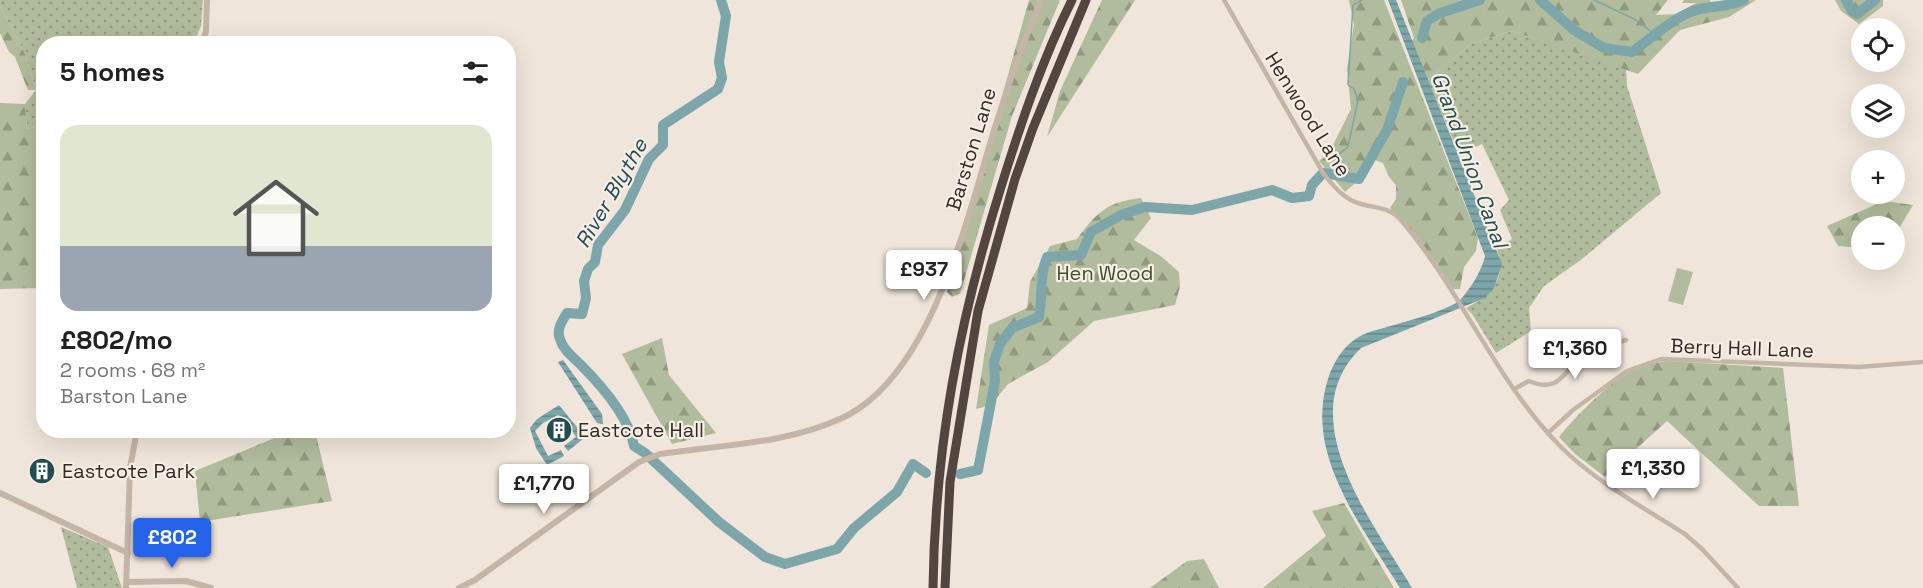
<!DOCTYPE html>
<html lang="en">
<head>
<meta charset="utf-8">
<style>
  body { margin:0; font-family:"Space Grotesk",sans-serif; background:#f6f6f6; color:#202124; height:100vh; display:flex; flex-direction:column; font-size:22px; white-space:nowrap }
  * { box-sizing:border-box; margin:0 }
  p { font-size:20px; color:#757577 }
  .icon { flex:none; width:33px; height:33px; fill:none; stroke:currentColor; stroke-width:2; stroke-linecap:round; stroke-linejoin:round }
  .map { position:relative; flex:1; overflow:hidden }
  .details { position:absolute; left:36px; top:36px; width:480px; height:402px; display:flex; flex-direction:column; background:#fff; border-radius:24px; box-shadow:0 6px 24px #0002 }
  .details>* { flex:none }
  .tools { position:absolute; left:1851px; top:18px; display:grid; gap:12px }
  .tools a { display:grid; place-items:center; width:54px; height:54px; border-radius:50%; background:#fff; box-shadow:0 6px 24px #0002; font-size:30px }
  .price { position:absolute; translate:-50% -51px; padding:0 14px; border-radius:6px; background:#fff; color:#222; font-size:20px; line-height:39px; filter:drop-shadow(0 2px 3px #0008) }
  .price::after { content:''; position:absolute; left:50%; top:36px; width:18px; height:14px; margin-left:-9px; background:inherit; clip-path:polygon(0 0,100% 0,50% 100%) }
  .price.active { background:#2563eb; color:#fff }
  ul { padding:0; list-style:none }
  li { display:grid; align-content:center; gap:12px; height:318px; padding:0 24px }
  li span { display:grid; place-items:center; height:186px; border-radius:18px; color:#555 }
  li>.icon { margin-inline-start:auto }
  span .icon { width:108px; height:108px; fill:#fffc; stroke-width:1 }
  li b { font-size:26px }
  h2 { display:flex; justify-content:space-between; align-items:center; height:72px; padding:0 24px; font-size:26px }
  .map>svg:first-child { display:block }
  .grass { fill:url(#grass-dots) }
  .forest { fill:url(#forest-firs) }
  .park { fill:#b1bc9c }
  .water { fill:url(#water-rules) }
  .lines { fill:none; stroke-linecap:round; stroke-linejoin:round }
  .stream { stroke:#7ca6a9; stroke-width:1.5 }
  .river { stroke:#7ca6a9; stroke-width:10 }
  .minor { stroke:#c5b5a7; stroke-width:4.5 }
  .tertiary { stroke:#c5b5a7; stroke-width:6 }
  .motorway { stroke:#53453f; stroke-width:9 }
  .labels { text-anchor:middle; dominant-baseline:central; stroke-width:4.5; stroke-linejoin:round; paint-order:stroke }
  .street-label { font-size:20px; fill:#332b27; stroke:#f7efe6 }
  .park-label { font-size:20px; fill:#424e2d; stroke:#f7efe6 }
  .poi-label { font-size:20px; fill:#332b27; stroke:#f7efe6; text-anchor:start }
  .water-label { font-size:21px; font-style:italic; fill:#214c50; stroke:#f7efe6 }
</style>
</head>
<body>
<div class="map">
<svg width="1923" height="588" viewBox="0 0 1923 588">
  <defs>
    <pattern id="grass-dots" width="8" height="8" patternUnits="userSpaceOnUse" patternTransform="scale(1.5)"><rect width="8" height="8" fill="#b1bc9c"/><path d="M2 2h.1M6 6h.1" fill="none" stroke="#91997f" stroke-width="1.8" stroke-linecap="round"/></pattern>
    <pattern id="forest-firs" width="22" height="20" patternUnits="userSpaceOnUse" patternTransform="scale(1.5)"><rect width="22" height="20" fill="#b1bc9c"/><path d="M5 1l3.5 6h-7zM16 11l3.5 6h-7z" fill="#91997f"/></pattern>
    <pattern id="water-rules" width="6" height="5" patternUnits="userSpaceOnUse" patternTransform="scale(1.5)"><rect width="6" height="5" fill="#7ca6a9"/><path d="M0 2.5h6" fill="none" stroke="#66878a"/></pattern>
  </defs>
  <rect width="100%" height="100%" fill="#efe5da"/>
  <g class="grass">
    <path d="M 0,0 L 203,0 L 201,26 L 196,38 L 171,39 L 163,44 L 44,44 L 43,125 L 27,129 L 25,104 L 36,90 L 25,54 L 0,6 Z"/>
    <path d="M 1512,31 L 1626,68 L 1627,86 L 1661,193 L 1582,259 L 1544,286 L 1529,308 L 1531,331 L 1496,353 L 1472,314 L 1466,308 C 1491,295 1507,279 1497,249 L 1512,239 L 1500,210 L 1509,200 L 1482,144 L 1459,155 L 1428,80 L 1472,43 Z"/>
    <path d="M 61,527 L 108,547 L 122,588 L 77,588 Z"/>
  </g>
  <g class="forest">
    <path d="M 1029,0 L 1060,0 L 1012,116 L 960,294 L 952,297 L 947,292 Z"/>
    <path d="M 1102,0 L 1135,0 L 1047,137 L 1060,91 Z"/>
    <path d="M 1349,0 L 1384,0 L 1478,238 L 1476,251 L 1464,267 L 1460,289 L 1453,289 L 1435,261 L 1390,208 L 1396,199 L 1396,185 L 1389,177 L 1383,163 L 1375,160 L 1368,172 L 1345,192 L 1319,161 L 1330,151 L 1351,109 L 1347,69 L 1354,24 Z"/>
    <path d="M 1401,0 L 1668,0 L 1656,15 L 1677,14 L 1696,3 L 1682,3 L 1684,0 L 1710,0 L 1710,2 L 1756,0 L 1729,17 L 1680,30 L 1638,74 L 1512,31 L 1472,43 L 1428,80 L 1411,42 L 1414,38 Z"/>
    <path d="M 1835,0 L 1883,0 L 1883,6 L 1859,24 L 1841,11 Z"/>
    <path d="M 0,6 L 25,54 L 36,90 L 28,90 L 15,57 L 9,52 L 0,33 Z"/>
    <path d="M 0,103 L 25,104 L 27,129 L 43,125 L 43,288 L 0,289 Z"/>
    <path d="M 1141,198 L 1151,218 L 1134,240 L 1162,257 L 1179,272 L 1180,287 L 1175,305 L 1094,321 L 1048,362 L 1008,384 L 991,405 L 976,409 L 989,325 L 1027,308 L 1030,282 L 1050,246 L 1077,239 C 1097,212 1107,202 1141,198 Z"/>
    <path d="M 1884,201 L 1913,205 L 1895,235 L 1894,226 L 1862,226 L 1861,248 L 1838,246 L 1827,226 Z"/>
    <path d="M 662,338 L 669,375 L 716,433 L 672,444 L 622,354 Z"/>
    <path d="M 1666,361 L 1783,368 L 1799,506 L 1759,506 L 1667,421 L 1605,477 L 1575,454 L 1559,437 C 1578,413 1611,381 1638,367 C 1646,363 1657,363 1666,361 Z"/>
    <path d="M 301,431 L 315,431 L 332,501 L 200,522 L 195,471 L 282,435 Z"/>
    <path d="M 1344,503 L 1394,588 L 1263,588 L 1326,536 L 1312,511 Z"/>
    <path d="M 1204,559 L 1219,588 L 1150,588 L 1187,561 Z"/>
  </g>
  <path class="park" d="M 1677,268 L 1693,272 L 1683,305 L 1668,301 Z"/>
  <g class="water">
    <path d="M 1388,0 L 1396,0 L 1502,264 L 1494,288 L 1485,298 L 1361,348 C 1289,417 1374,524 1412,588 L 1400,588 C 1362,526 1302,453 1329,376 C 1336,357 1347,341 1367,333 C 1387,326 1449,312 1461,299 C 1471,288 1482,270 1485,256 Z"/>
    <path d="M 563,360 L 602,414 L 603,424 L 597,423 L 558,362 Z"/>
    <path d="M 559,405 L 581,432 L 583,439 L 568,451 L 564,446 L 576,437 L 564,418 L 558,415 L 543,423 L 535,431 L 548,456 L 561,450 L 564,456 L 547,465 L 536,448 L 530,428 L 537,419 Z"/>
  </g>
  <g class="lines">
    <g class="stream">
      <path d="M 1594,0 L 1634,19 L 1656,35"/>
      <path d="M 1338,175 L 1342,161 L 1339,154 L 1348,147 L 1358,100 L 1354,89 L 1348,85 L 1353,5 L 1362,0"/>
    </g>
    <g class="river">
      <path d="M 721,0 L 726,16 L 719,62 L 722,78 L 718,89 L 663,125 L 663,145 L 649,159 L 625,210 L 598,245 L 595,262 L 588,269 L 584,281 L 586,298 L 582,314 L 567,313 C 562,321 556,330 560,339 C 563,350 573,357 580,364 C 601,385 629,417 634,446 L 645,453 L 719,522 L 765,557 L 785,564 L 837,549 L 854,528 L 897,492 L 913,464 L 926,473"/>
      <path d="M 1540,0 L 1574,30 L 1604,48 L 1632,52 C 1649,40 1667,23 1686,14 C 1705,4 1725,9 1744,0"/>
      <path d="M 1846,0 L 1852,11 L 1857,14 L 1875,0"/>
      <path d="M 1422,38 L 1427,21 L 1440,13 L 1480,0"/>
      <path d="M 960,474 L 978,470 L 995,381 L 994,362 L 1000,344 L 1012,328 L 1039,317 C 1043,296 1039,276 1047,257 L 1081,255 L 1091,232 L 1121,215 L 1145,207 L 1192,210 L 1272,190 L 1292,198 L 1309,196 L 1312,185 L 1323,173 L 1359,179 L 1387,130 L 1403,82"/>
    </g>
    <g class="minor">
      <path d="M 1224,0 L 1323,173 C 1333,186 1345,200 1361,204 C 1374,208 1389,207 1399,218 C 1460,288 1494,378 1559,445 C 1594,481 1643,507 1685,534 L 1702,549 L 1738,588"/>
      <path d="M 1514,389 L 1529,381 C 1562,395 1563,368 1586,354 C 1598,347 1613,344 1626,340"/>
      <path d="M 1548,433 L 1573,410 L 1627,371 L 1661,359 L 1859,367 L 1923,362"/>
    </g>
    <g class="tertiary">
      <path d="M 202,44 L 206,31 L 207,0"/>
      <path d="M 0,493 L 128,553"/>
      <path d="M 128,582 L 186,581 L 211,588"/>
      <path d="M 126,588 L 130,468 L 137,430"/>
      <path d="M 459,588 L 475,580 L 639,462 L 660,454 C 720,445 787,444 842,418 C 933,376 968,213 996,124 C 1009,82 1024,41 1041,0"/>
    </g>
    <g class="motorway">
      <path d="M 933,588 C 935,447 959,321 1001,187 C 1021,123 1042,60 1072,0"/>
      <path d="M 945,588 L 950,482 L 978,311 L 1015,179 L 1033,128 L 1086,0"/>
    </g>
  </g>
  <defs>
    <symbol id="building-disc" viewBox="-11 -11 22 22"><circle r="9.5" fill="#214c50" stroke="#f7efe6"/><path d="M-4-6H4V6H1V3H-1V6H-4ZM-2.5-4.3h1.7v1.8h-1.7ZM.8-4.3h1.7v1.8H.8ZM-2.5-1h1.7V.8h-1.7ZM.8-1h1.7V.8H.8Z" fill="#fff"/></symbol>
  </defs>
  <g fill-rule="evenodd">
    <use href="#building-disc" x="544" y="415" width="30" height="30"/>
    <use href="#building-disc" x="27" y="456" width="30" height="30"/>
  </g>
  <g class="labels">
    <g class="street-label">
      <text transform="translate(1308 114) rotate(58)">Henwood Lane</text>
      <text transform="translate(971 149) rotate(-73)">Barston Lane</text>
      <text transform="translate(1742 348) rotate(2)">Berry Hall Lane</text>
    </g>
    <g class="park-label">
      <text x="1105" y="273">Hen Wood</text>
    </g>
    <g class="poi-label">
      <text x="578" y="430">Eastcote Hall</text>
      <text x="62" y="471">Eastcote Park</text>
    </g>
    <g class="water-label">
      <text transform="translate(1470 160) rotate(70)">Grand Union Canal</text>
      <text transform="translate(611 193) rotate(-60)">River Blythe</text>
    </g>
  </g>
</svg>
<div class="tools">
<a><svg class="icon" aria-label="locate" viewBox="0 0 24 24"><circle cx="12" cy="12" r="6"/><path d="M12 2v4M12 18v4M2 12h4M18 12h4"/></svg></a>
<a><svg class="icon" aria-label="layers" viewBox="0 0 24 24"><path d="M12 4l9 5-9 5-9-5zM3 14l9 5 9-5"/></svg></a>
<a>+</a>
<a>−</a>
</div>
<b class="price" style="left:924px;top:301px">£937</b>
<b class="price" style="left:1575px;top:380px">£1,360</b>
<b class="price" style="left:1653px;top:500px">£1,330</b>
<b class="price" style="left:544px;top:515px">£1,770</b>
<b class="price active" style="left:172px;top:569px">£802</b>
<section class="details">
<h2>5 homes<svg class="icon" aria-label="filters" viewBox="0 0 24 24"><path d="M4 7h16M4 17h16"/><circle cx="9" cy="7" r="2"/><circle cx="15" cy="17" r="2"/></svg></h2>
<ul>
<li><span style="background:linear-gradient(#dfe7d0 65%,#9aa5b1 0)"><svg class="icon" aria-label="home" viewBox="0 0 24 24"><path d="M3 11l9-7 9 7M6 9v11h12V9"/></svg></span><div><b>£802/mo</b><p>2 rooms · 68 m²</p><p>Barston Lane</p></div></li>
</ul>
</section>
</div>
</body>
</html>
